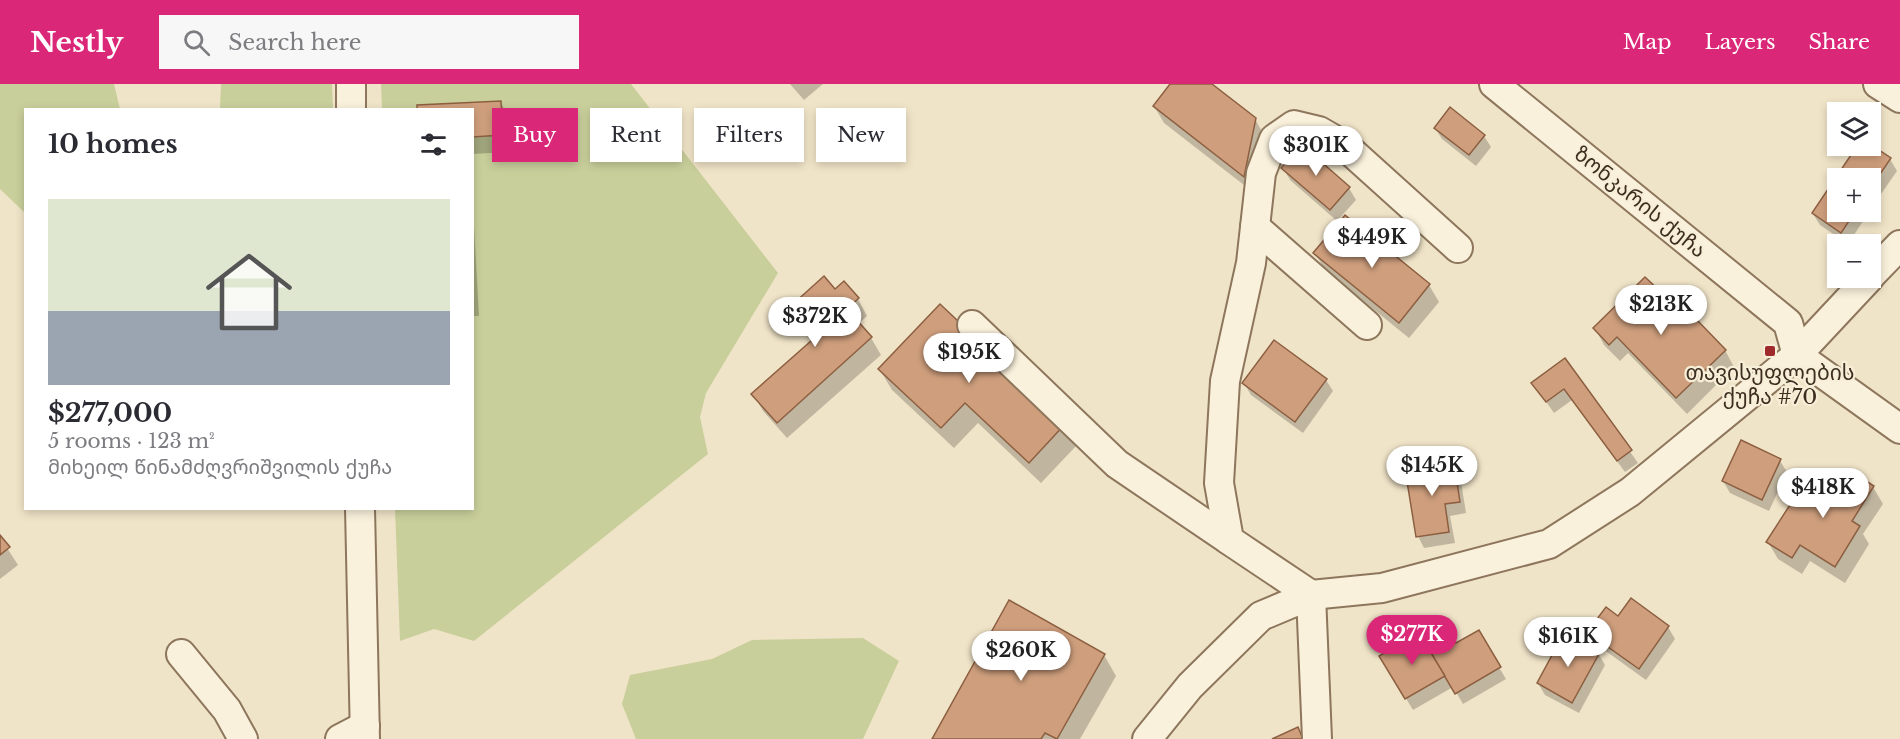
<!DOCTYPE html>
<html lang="en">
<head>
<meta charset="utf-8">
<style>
  body { margin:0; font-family:"Libre Baskerville","Noto Sans Georgian",serif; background:#f7f7f7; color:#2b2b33; height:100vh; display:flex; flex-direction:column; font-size:22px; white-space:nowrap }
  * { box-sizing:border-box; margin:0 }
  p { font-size:20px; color:#7c7c81 }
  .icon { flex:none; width:33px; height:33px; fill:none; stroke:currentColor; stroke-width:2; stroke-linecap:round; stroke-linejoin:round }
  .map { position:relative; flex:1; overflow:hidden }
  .panel { position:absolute; left:24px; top:24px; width:450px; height:402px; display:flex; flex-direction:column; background:#fff; border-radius:0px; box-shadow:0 3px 9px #0003 }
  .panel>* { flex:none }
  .hud { position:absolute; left:492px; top:24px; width:570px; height:54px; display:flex; gap:12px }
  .buttons { position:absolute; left:1827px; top:18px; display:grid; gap:12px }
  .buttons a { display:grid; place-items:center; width:54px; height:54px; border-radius:0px; background:#fff; box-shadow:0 3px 9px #0003; font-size:30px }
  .price { position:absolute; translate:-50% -51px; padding:0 14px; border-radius:21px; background:#fff; color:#222; font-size:20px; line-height:39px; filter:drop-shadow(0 2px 3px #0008) }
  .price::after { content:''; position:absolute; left:50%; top:36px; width:18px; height:14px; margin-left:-9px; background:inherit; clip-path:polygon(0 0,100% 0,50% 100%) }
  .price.current { background:#db2777; color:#fff }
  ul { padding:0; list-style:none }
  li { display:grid; align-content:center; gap:12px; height:318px; padding:0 24px }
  li span { display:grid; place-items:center; height:186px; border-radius:0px; color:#555 }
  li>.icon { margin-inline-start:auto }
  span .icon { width:108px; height:108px; fill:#fffc; stroke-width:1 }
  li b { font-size:26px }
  h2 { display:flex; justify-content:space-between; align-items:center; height:72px; padding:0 24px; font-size:26px }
  .tag { padding:0 21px; border-radius:0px; background:#fff; box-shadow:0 3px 9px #0003; font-size:21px; line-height:54px }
  .tag.current { background:#db2777; color:#fff }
  header { display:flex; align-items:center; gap:36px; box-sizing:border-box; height:84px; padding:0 30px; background:#db2777; color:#fff }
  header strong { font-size:28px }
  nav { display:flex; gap:33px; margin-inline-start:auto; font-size:21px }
  .search { width:420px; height:54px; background:#f7f7f7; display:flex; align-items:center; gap:15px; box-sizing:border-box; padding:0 21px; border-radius:0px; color:#7c7c81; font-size:22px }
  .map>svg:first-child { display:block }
  .green { fill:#c9cf9b }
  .shadow { fill:#0003 }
  .building { fill:#cf9f7d; stroke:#8d5f41; stroke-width:1.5 }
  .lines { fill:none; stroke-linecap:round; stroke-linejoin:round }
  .minor-casing { stroke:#8d765c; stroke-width:32 }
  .minor { stroke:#faf1dc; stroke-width:28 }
  .poi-dot { fill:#9e2a2b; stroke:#f7eed8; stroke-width:2 }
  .labels { text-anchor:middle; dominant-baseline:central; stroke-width:4.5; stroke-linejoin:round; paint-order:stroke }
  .street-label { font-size:21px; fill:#3d2e20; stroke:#f7eed8 }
  .poi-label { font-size:21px; fill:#3d2e20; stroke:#f7eed8 }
</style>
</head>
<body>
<header>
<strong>Nestly</strong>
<div class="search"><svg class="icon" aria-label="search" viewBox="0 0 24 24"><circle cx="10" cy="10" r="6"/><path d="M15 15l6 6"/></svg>Search here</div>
<nav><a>Map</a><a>Layers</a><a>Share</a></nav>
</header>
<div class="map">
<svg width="1900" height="655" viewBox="0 0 1900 655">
  <rect width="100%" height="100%" fill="#f0e4c8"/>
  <g class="green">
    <path d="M 0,0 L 114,0 L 120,25 L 26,26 L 25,129 L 0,105 Z"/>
    <path d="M 221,0 L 332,0 L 333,25 L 220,25 Z"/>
    <path d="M 381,0 L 631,0 L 778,189 L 706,309 L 700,333 L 708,370 L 474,557 L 434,545 L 400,557 L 395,425 L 472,424 L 472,26 L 382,25 Z"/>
    <path d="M 863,554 L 899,577 L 863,655 L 636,655 L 622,620 L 630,591 L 712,575 L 752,556 Z"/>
  </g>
  <g class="shadow">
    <path d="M 790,0 L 823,0 L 804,16 Z"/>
    <path d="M 1172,0 L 1210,0 L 1255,35 L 1265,53 L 1253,108 L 1164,39 L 1154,22 Z"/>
    <path d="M 501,19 L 510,35 L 512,68 L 472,70 L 472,26 Z"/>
    <path d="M 1435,44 L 1484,52 L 1491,63 L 1476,82 L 1442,55 Z"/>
    <path d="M 1859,62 L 1869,62 L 1890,75 L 1897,87 L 1870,126 L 1870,94 L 1838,94 L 1838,128 L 1869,128 L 1848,160 L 1820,141 L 1813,130 Z"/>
    <path d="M 1283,84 L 1349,104 L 1356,116 L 1337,137 L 1290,96 Z"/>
    <path d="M 472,105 L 479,232 L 472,232 Z"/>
    <path d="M 1345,133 L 1429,201 L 1439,218 L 1409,254 L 1325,186 L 1315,169 Z"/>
    <path d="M 835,207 L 858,215 L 867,232 L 858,240 L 871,254 L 881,271 L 787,354 L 763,327 L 753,310 L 819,252 L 805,237 L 795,220 Z"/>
    <path d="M 1595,244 L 1725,266 L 1734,283 L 1687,330 L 1628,269 L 1620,277 L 1604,261 Z"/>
    <path d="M 1565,276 L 1638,379 L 1625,388 L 1572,316 L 1554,329 L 1533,299 Z"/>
    <path d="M 880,286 L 1065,340 L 1077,361 L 1041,399 L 978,339 L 954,364 L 892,306 Z"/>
    <path d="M 1326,296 L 1333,307 L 1303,349 L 1251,311 L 1244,299 Z"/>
    <path d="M 1742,358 L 1780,377 L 1787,388 L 1769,427 L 1730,409 L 1723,397 Z"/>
    <path d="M 1453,379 L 1460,391 L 1466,429 L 1450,432 L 1455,459 L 1424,464 L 1418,452 Z"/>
    <path d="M 1873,403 L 1883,420 L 1863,450 L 1869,460 L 1845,499 L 1810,477 L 1802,490 L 1778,475 L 1768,458 L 1806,417 Z"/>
    <path d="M 0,453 L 18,481 L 0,495 Z"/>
    <path d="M 1631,517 L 1668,543 L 1675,555 L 1646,596 L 1596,560 L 1589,548 L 1619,534 Z"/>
    <path d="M 1447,546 L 1456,561 L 1478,548 L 1506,595 L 1463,620 L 1453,603 L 1413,626 L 1381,573 L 1424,559 Z"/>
    <path d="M 1598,569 L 1605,581 L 1579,629 L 1545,611 L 1538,599 Z"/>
    <path d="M 1104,571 L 1116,592 L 1080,655 L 933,655 Z"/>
  </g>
  <g class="building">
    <path d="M 1170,0 L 1212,0 L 1256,34 L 1244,93 L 1153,22 Z"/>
    <path d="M 501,17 L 503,51 L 472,53 L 472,26 L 417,26 L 417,21 Z"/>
    <path d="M 1450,23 L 1485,51 L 1469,71 L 1434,44 Z"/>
    <path d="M 1870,60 L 1891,74 L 1870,105 L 1870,94 L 1838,94 L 1838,128 L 1855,128 L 1841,149 L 1812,129 L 1857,62 Z"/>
    <path d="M 1302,61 L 1350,103 L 1330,126 L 1281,84 Z"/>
    <path d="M 1345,131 L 1430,200 L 1399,239 L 1313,169 Z"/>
    <path d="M 824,192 L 835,205 L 844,197 L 859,214 L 847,225 L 872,253 L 777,339 L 751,310 L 820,249 L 793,220 Z"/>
    <path d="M 1645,193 L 1662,209 L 1667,205 L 1726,266 L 1676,314 L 1617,253 L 1609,261 L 1593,244 Z"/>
    <path d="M 940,220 L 1066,339 L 1029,379 L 965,319 L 941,344 L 878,285 Z"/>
    <path d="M 1274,256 L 1327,295 L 1295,338 L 1242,299 Z"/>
    <path d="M 1565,274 L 1632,366 L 1617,377 L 1564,305 L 1546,318 L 1531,299 Z"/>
    <path d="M 1741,356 L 1781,375 L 1762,416 L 1722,397 Z"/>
    <path d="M 1454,378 L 1460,418 L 1445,420 L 1449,448 L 1416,453 L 1405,385 Z"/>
    <path d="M 1847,385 L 1874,402 L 1852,437 L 1860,442 L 1835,483 L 1800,461 L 1792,474 L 1766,458 L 1797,410 L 1806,415 L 1821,392 L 1836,401 Z"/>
    <path d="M 0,451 L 10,463 L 0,471 Z"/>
    <path d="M 1631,514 L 1669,542 L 1639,585 L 1587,548 L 1606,523 L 1618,532 Z"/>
    <path d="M 1009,516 L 1105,570 L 1057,655 L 1045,649 L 1041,655 L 932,655 Z"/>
    <path d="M 1447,544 L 1456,559 L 1479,546 L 1501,583 L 1455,610 L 1424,557 Z"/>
    <path d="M 1419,549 L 1445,592 L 1405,615 L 1379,572 Z"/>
    <path d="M 1564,549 L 1600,568 L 1572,619 L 1537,599 Z"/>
    <path d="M 1298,643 L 1303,655 L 1272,655 Z"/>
  </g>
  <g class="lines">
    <defs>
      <g id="minor">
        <path d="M 351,0 L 351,26"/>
        <path d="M 1494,0 L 1788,239 L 1797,271"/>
        <path d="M 1878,0 L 1900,14"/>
        <path d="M 1255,143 L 1367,241"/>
        <path d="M 1870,192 L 1900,161"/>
        <path d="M 972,241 L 1117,380 L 1229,456"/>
        <path d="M 1797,271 L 1900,345"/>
        <path d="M 360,424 L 365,655"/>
        <path d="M 1311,511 L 1229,456 L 1219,399 L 1225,297 L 1251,179 L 1261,89 L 1274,55 L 1294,41 L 1319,47 L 1345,62 L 1458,164"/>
        <path d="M 1311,511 L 1317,655"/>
        <path d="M 181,570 L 227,626 L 243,655"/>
        <path d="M 340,655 L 365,642"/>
        <path d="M 1147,655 L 1190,602 L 1261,532 L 1311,511 L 1382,504 L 1549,460 L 1630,408 L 1797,271 L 1869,194"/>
      </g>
    </defs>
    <use href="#minor" class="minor-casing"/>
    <use href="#minor" class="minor"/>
  </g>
  <rect class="poi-dot" x="1764" y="261" width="12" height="12" rx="3"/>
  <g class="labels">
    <g class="street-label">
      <text transform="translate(1640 118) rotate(39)">ზონკარის ქუჩა</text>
    </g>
    <g class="poi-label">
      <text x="1770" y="289">თავისუფლების<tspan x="1770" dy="24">ქუჩა #70</tspan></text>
    </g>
  </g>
</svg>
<div class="buttons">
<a><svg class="icon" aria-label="layers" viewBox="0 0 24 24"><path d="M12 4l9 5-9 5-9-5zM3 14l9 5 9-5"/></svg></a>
<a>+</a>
<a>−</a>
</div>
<b class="price" style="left:1316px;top:93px">$301K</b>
<b class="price" style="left:1372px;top:185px">$449K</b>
<b class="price" style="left:1661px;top:252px">$213K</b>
<b class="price" style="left:815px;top:264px">$372K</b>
<b class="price" style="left:969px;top:300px">$195K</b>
<b class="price" style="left:1432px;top:413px">$145K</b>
<b class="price" style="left:1823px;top:435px">$418K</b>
<b class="price current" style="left:1412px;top:582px">$277K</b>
<b class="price" style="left:1568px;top:584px">$161K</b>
<b class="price" style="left:1021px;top:598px">$260K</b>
<div class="hud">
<a class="tag current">Buy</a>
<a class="tag">Rent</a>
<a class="tag">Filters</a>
<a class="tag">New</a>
</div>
<section class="panel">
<h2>10 homes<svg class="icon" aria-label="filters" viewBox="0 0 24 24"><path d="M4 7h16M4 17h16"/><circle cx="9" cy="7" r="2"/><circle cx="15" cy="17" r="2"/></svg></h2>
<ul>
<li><span style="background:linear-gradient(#dfe7d0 60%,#9aa5b1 0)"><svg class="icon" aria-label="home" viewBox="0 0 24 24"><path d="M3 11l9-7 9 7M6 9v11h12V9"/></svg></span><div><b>$277,000</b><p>5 rooms · 123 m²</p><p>მიხეილ წინამძღვრიშვილის ქუჩა</p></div></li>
</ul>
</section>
</div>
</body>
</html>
